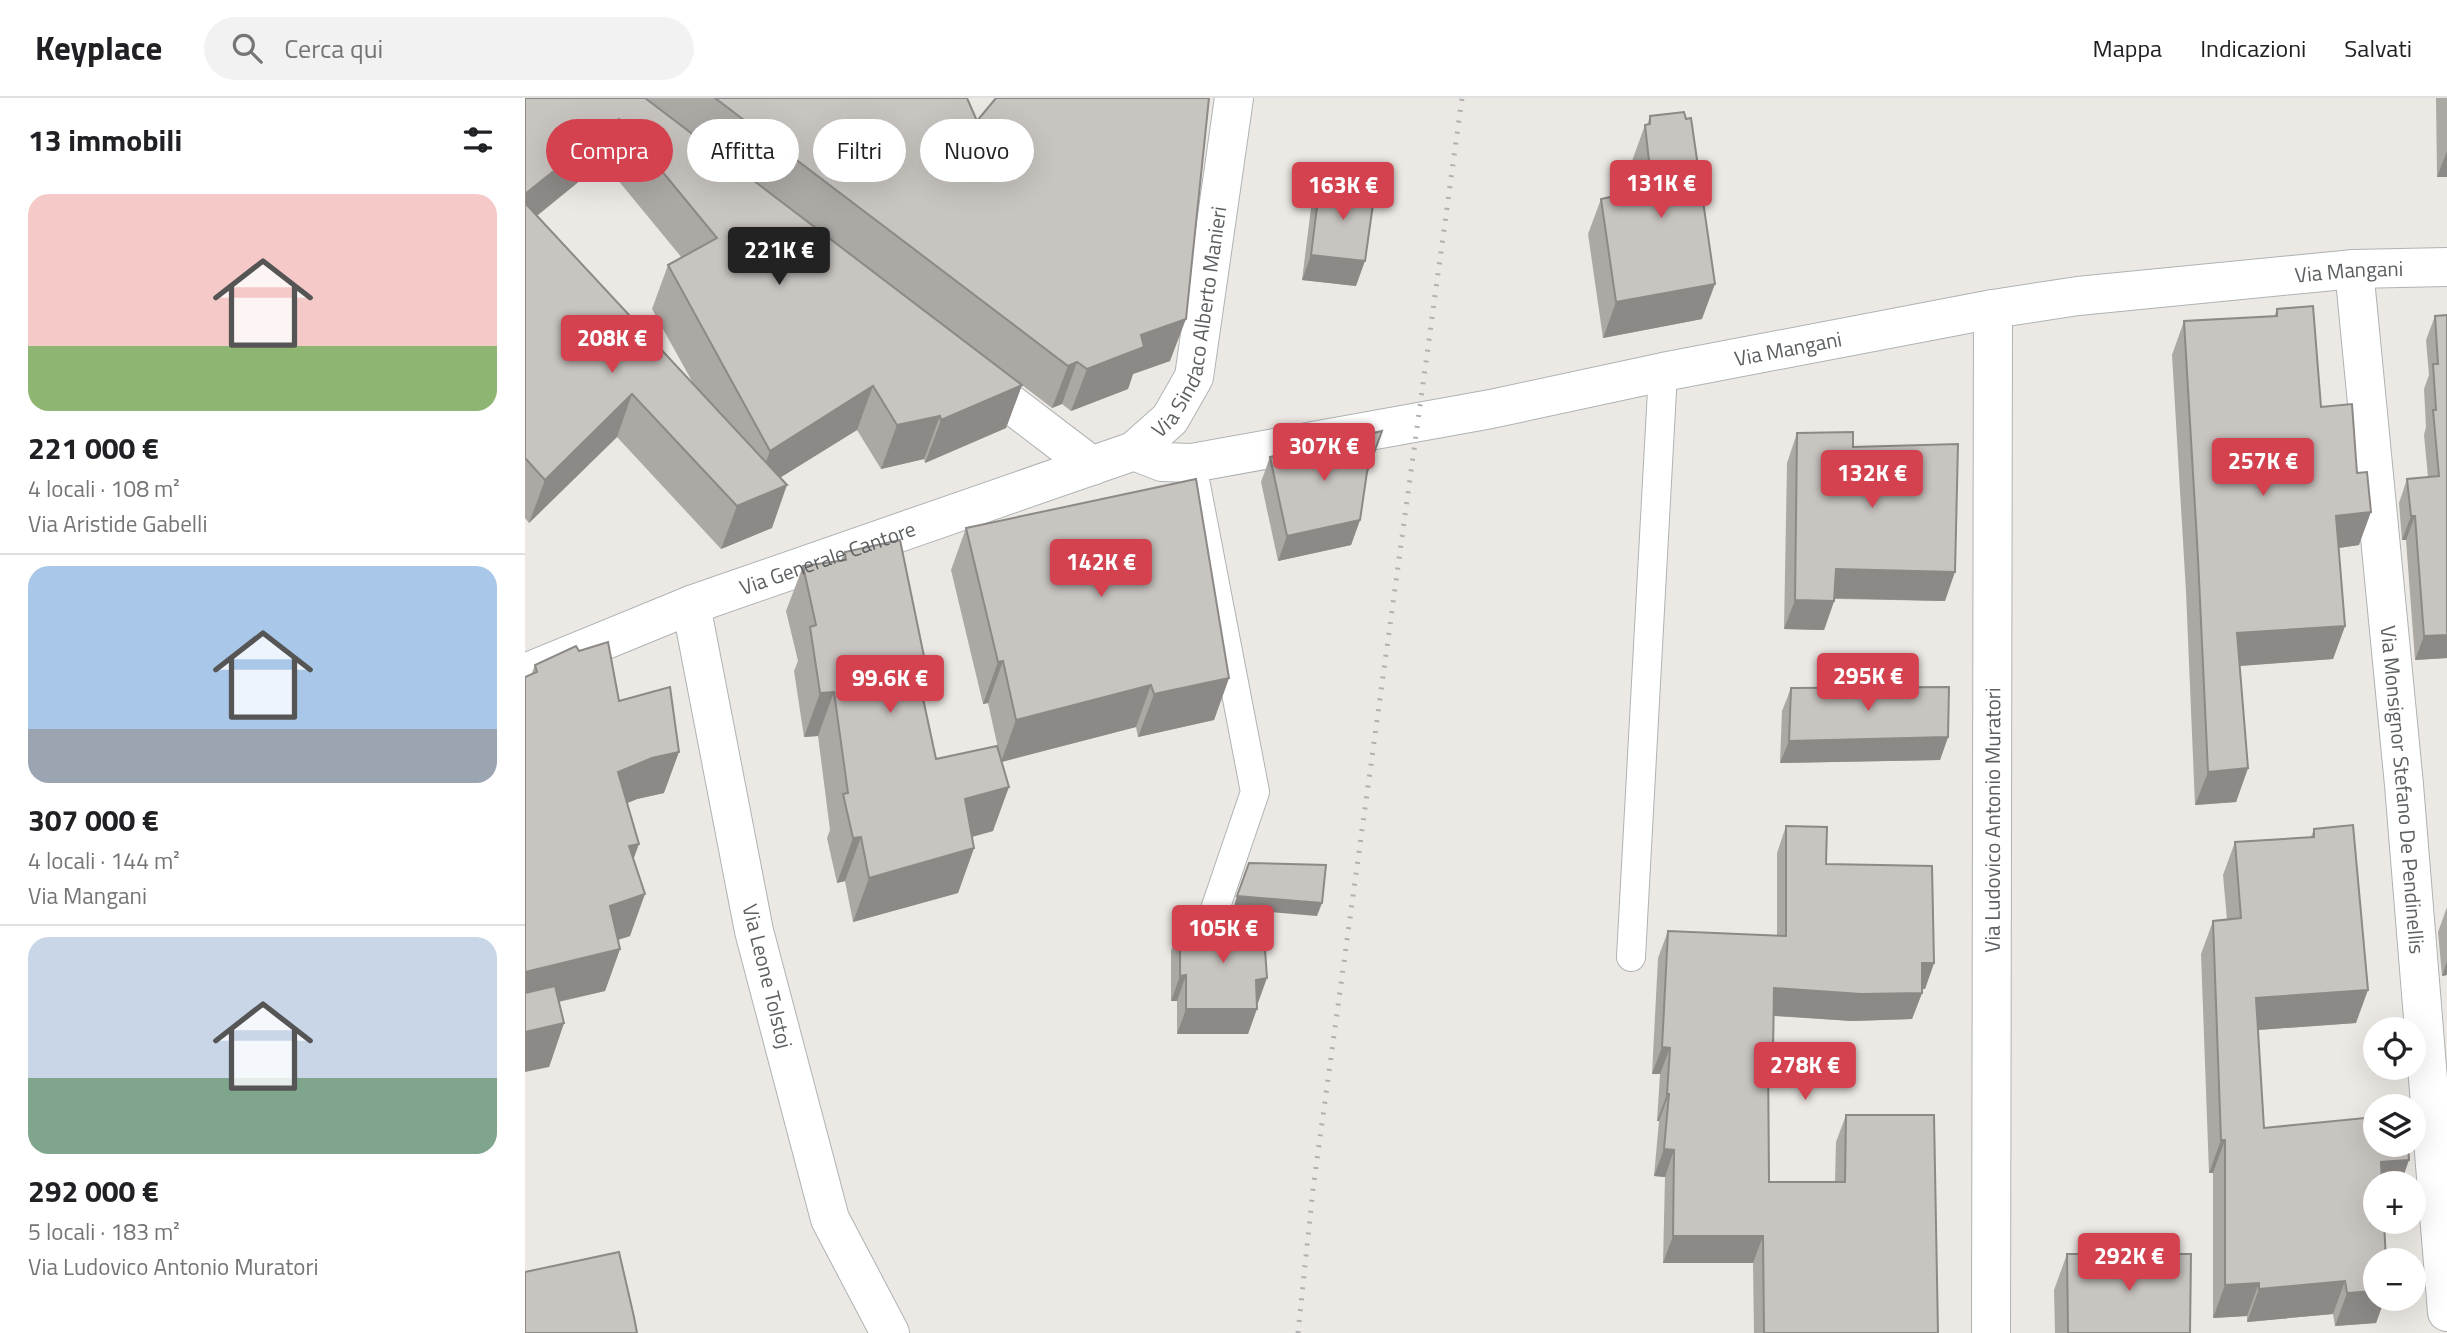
<!DOCTYPE html>
<html lang="it">
<head>
<meta charset="utf-8">
<style>
  body { margin:0; font-family:"Titillium Web",sans-serif; background:#f2f2f2; color:#202124; height:100vh; display:flex; flex-direction:column; font-size:26px; white-space:nowrap }
  * { box-sizing:border-box; margin:0 }
  p { font-size:23px; color:#757577 }
  .icon { flex:none; width:38px; height:38px; fill:none; stroke:currentColor; stroke-width:2; stroke-linecap:round; stroke-linejoin:round }
  .map { position:relative; flex:1; overflow:hidden }
  .details { display:flex; flex-direction:column; background:#fff; width:525px }
  .details>* { flex:none }
  .banner { position:absolute; left:21px; top:21px; width:665px; height:63px; display:flex; gap:14px }
  .tools { position:absolute; left:1838px; top:919px; display:grid; gap:14px }
  .tools a { display:grid; place-items:center; width:63px; height:63px; border-radius:50%; background:#fff; box-shadow:0 7px 28px #0002; font-size:35px }
  .price { position:absolute; translate:-50% -60px; padding:0 16px; border-radius:7px; background:#d44250; color:#fff; font-size:23px; line-height:46px; filter:drop-shadow(0 2px 4px #0008) }
  .price::after { content:''; position:absolute; left:50%; top:42px; width:21px; height:16px; margin-left:-10px; background:inherit; clip-path:polygon(0 0,100% 0,50% 100%) }
  .price.selected { background:#222; color:#fff }
  ul { padding:0; list-style:none }
  li { display:grid; align-content:center; gap:14px; height:371px; padding:0 28px }
  li+li { border-top:2px solid #e0e0e0 }
  li span { display:grid; place-items:center; height:217px; border-radius:21px; color:#555 }
  li>.icon { margin-inline-start:auto }
  span .icon { width:126px; height:126px; fill:#fffc; stroke-width:1 }
  li b { font-size:30px }
  h2 { display:flex; justify-content:space-between; align-items:center; height:84px; padding:0 28px; font-size:30px }
  .chip { padding:0 24px; border-radius:32px; background:#fff; box-shadow:0 7px 28px #0002; font-size:24px; line-height:63px }
  .chip.selected { background:#d44250; color:#fff }
  header { display:flex; align-items:center; gap:42px; box-sizing:border-box; height:98px; padding:0 35px; background:#fff; border-bottom:2px solid #e0e0e0 }
  header strong { font-size:33px }
  nav { display:flex; gap:38px; margin-inline-start:auto; font-size:24px }
  .search { width:490px; height:63px; background:#f2f2f2; display:flex; align-items:center; gap:18px; box-sizing:border-box; padding:0 24px; border-radius:38px; color:#757577; font-size:26px }
  main { display:flex; flex:1; min-height:0 }
  .map>svg:first-child { display:block }
  .lines { fill:none; stroke-linecap:round; stroke-linejoin:round }
  .service-casing { stroke:#afb2b4; stroke-width:30 }
  .minor-casing { stroke:#afb2b4; stroke-width:40 }
  .tertiary-casing { stroke:#afb2b4; stroke-width:40 }
  .service { stroke:#fff; stroke-width:28 }
  .minor { stroke:#fff; stroke-width:38 }
  .tertiary { stroke:#fff; stroke-width:38 }
  .rail { stroke:#b0b1b1; stroke-width:5; stroke-dasharray:2 9; stroke-linecap:butt }
  .wall { fill:#aca9a5; fill-rule:evenodd }
  .shaded-wall { fill:#8c8986 }
  .building { fill:#c8c4c0; stroke:#8c8986; stroke-width:2 }
  .labels { text-anchor:middle; dominant-baseline:central; stroke-width:5; stroke-linejoin:round; paint-order:stroke }
  .street-label { font-size:21px; fill:#5c6062; stroke:#fff }
</style>
</head>
<body>
<header>
<strong>Keyplace</strong>
<div class="search"><svg class="icon" aria-label="search" viewBox="0 0 24 24"><circle cx="10" cy="10" r="6"/><path d="M15 15l6 6"/></svg>Cerca qui</div>
<nav><a>Mappa</a><a>Indicazioni</a><a>Salvati</a></nav>
</header>
<main>
<section class="details">
<h2>13 immobili<svg class="icon" aria-label="filters" viewBox="0 0 24 24"><path d="M4 7h16M4 17h16"/><circle cx="9" cy="7" r="2"/><circle cx="15" cy="17" r="2"/></svg></h2>
<ul>
<li><span style="background:linear-gradient(#f6c9c9 70%,#8fb573 0)"><svg class="icon" aria-label="home" viewBox="0 0 24 24"><path d="M3 11l9-7 9 7M6 9v11h12V9"/></svg></span><div><b>221 000 €</b><p>4 locali · 108 m²</p><p>Via Aristide Gabelli</p></div></li>
<li><span style="background:linear-gradient(#a9c7e8 75%,#9aa5b1 0)"><svg class="icon" aria-label="home" viewBox="0 0 24 24"><path d="M3 11l9-7 9 7M6 9v11h12V9"/></svg></span><div><b>307 000 €</b><p>4 locali · 144 m²</p><p>Via Mangani</p></div></li>
<li><span style="background:linear-gradient(#c9d6e8 65%,#7fa58c 0)"><svg class="icon" aria-label="home" viewBox="0 0 24 24"><path d="M3 11l9-7 9 7M6 9v11h12V9"/></svg></span><div><b>292 000 €</b><p>5 locali · 183 m²</p><p>Via Ludovico Antonio Muratori</p></div></li>
</ul>
</section>
<div class="map">
<svg width="1922" height="1235" viewBox="0 0 1922 1235">
  <rect width="100%" height="100%" fill="#ece9e4"/>
  <g class="lines">
    <defs>
      <g id="service">
        <path d="M 671,387 L 730,694 L 686,823"/>
        <path d="M 1106,859 L 1138,274"/>
      </g>
      <g id="minor">
        <path id="s1" d="M 1829,171 L 1879,687 L 1922,1214"/>
        <path d="M 449,278 L 567,368"/>
        <path id="s2" d="M 609,353 L 637,364 L 667,365 L 966,311 L 1138,274 L 1468,211 L 1553,198 L 1829,171 L 1922,169"/>
        <path d="M 0,575 L 166,507"/>
        <path id="s3" d="M 1466,1235 L 1468,211"/>
      </g>
      <g id="tertiary">
        <path id="s4" d="M 365,1235 L 305,1121 L 229,833 L 166,507 L 609,353 L 645,321 L 669,279 L 709,0"/>
      </g>
    </defs>
    <use href="#service" class="service-casing"/>
    <use href="#minor" class="minor-casing"/>
    <use href="#tertiary" class="tertiary-casing"/>
    <use href="#service" class="service"/>
    <use href="#minor" class="minor"/>
    <use href="#tertiary" class="tertiary"/>
    <path class="rail" d="M 773,1235 L 788,1091 L 937,0"/>
  </g>
  <g class="wall">
    <path d="M 0,0 L 442,0 L 452,23 L 645,263 L 608,276 L 603,291 L 546,313 L 537,306 L 527,310 L 497,287 L 481,330 L 400,365 L 399,361 L 356,371 L 332,332 L 255,379 L 247,430 L 196,451 L 92,339 L 4,425 L 0,420 ZM 78,64 L 157,160 L 143,167 L 127,211 L 169,287 L 12,118 Z"/>
    <path d="M 1911,0 L 1922,0 L 1922,79 L 1912,79 Z"/>
    <path d="M 1125,18 L 1177,221 L 1078,240 L 1063,136 L 1076,101 L 1110,93 L 1107,63 L 1120,27 L 1122,27 Z"/>
    <path d="M 795,85 L 831,188 L 777,182 L 786,110 Z"/>
    <path d="M 1752,211 L 1796,309 L 1834,447 L 1814,450 L 1820,528 L 1808,561 L 1715,568 L 1723,670 L 1711,704 L 1670,707 L 1661,494 L 1647,257 L 1659,223 L 1749,219 Z"/>
    <path d="M 1922,217 L 1922,560 L 1890,562 L 1881,442 L 1877,442 L 1874,405 L 1882,381 L 1903,379 L 1899,337 L 1901,329 L 1899,291 L 1904,277 L 1901,242 L 1910,218 Z"/>
    <path d="M 1272,335 L 1328,349 L 1420,503 L 1310,501 L 1299,532 L 1259,531 L 1262,365 Z"/>
    <path d="M 745,359 L 842,375 L 835,422 L 826,447 L 753,463 L 736,384 Z"/>
    <path d="M 441,430 L 704,580 L 689,622 L 613,639 L 611,629 L 477,664 L 468,733 L 447,739 L 449,750 L 433,795 L 328,824 L 320,783 L 312,785 L 302,740 L 305,732 L 293,638 L 279,639 L 269,573 L 273,563 L 261,513 L 278,468 L 316,462 L 320,454 L 402,573 L 396,591 L 411,661 L 473,650 L 463,605 L 458,606 L 426,472 Z"/>
    <path d="M 10,567 L 94,603 L 139,695 L 112,701 L 102,705 L 109,761 L 105,838 L 93,842 L 95,851 L 80,893 L 34,904 L 39,925 L 24,969 L 6,577 Z"/>
    <path d="M 1266,590 L 1423,639 L 1415,662 L 1255,665 L 1257,613 Z"/>
    <path d="M 1261,728 L 1301,766 L 1409,865 L 1400,891 L 1397,891 L 1397,895 L 1387,921 L 1327,923 L 1249,918 L 1243,966 L 1244,1084 L 1310,1084 L 1311,1044 L 1321,1017 L 1413,1235 L 1229,1235 L 1228,1165 L 1138,1165 L 1140,1079 L 1129,1078 L 1134,1023 L 1132,1023 L 1135,976 L 1127,976 L 1133,860 L 1143,833 L 1252,838 L 1252,755 Z"/>
    <path d="M 1789,731 L 1831,925 L 1733,932 L 1739,1030 L 1850,1085 L 1850,1200 L 1860,1200 L 1851,1225 L 1810,1228 L 1808,1216 L 1722,1224 L 1722,1218 L 1688,1220 L 1688,1075 L 1684,1075 L 1676,856 L 1688,823 L 1702,822 L 1698,777 L 1710,744 L 1786,739 Z"/>
    <path d="M 1922,809 L 1922,877 L 1917,878 L 1913,834 Z"/>
    <path d="M 655,828 L 733,905 L 723,936 L 652,936 L 652,903 L 646,903 L 646,853 Z"/>
    <path d="M 1542,1156 L 1665,1235 L 1530,1235 L 1529,1192 Z"/>
  </g>
  <g class="shaded-wall">
    <path d="M 94,21 L 78,64 L 0,127 L 0,96 Z"/>
    <path d="M 1922,53 L 1922,79 L 1912,79 Z"/>
    <path d="M 786,157 L 840,163 L 831,188 L 777,182 Z"/>
    <path d="M 1190,186 L 1177,221 L 1078,240 L 1091,204 Z"/>
    <path d="M 661,221 L 645,263 L 608,276 L 603,291 L 546,313 L 562,271 L 616,237 Z"/>
    <path d="M 552,264 L 537,306 L 527,310 L 543,268 Z"/>
    <path d="M 497,287 L 481,330 L 400,365 L 416,322 Z"/>
    <path d="M 348,288 L 332,332 L 229,396 L 245,353 Z"/>
    <path d="M 107,296 L 92,339 L 4,425 L 20,382 Z"/>
    <path d="M 415,318 L 399,361 L 356,371 L 372,327 Z"/>
    <path d="M 262,387 L 247,430 L 196,451 L 212,408 Z"/>
    <path d="M 1846,414 L 1834,447 L 1799,452 L 1811,418 Z"/>
    <path d="M 1886,418 L 1890,418 L 1881,442 L 1877,442 Z"/>
    <path d="M 835,422 L 826,447 L 753,463 L 762,438 Z"/>
    <path d="M 1311,471 L 1430,474 L 1420,503 L 1301,500 Z"/>
    <path d="M 1270,502 L 1309,503 L 1299,532 L 1259,531 Z"/>
    <path d="M 1820,528 L 1808,561 L 1700,569 L 1712,535 Z"/>
    <path d="M 1922,537 L 1922,560 L 1890,562 L 1899,538 Z"/>
    <path d="M 478,563 L 463,605 L 458,606 L 473,564 Z"/>
    <path d="M 402,573 L 386,618 L 393,577 Z"/>
    <path d="M 704,580 L 689,622 L 613,639 L 629,596 Z"/>
    <path d="M 626,587 L 611,629 L 476,664 L 491,622 Z"/>
    <path d="M 309,594 L 293,638 L 279,639 L 295,595 Z"/>
    <path d="M 1423,639 L 1415,662 L 1255,665 L 1264,643 Z"/>
    <path d="M 154,654 L 139,695 L 112,701 L 78,715 L 93,674 L 127,660 Z"/>
    <path d="M 1723,670 L 1711,704 L 1670,707 L 1683,674 Z"/>
    <path d="M 484,689 L 468,733 L 424,745 L 440,701 Z"/>
    <path d="M 336,739 L 320,783 L 312,785 L 328,740 Z"/>
    <path d="M 114,746 L 99,787 L 104,748 Z"/>
    <path d="M 449,750 L 433,795 L 328,824 L 344,780 Z"/>
    <path d="M 120,796 L 105,838 L 70,849 L 85,808 Z"/>
    <path d="M 712,798 L 797,805 L 792,818 L 708,811 Z"/>
    <path d="M 95,851 L 80,893 L 0,911 L 0,874 Z"/>
    <path d="M 1922,863 L 1922,877 L 1917,878 Z"/>
    <path d="M 1397,865 L 1409,865 L 1400,891 L 1387,891 Z"/>
    <path d="M 661,877 L 652,903 L 646,903 L 655,878 Z"/>
    <path d="M 742,880 L 733,905 L 722,907 L 731,882 Z"/>
    <path d="M 1249,890 L 1397,895 L 1387,921 L 1327,923 L 1240,917 Z"/>
    <path d="M 1843,892 L 1831,925 L 1719,933 L 1731,900 Z"/>
    <path d="M 661,911 L 732,911 L 723,936 L 652,936 Z"/>
    <path d="M 39,925 L 24,969 L 0,974 L 0,934 Z"/>
    <path d="M 1137,949 L 1145,950 L 1135,976 L 1127,976 Z"/>
    <path d="M 1243,954 L 1248,954 L 1238,981 Z"/>
    <path d="M 1142,996 L 1144,996 L 1134,1023 L 1132,1023 Z"/>
    <path d="M 1696,1042 L 1700,1042 L 1688,1075 L 1684,1075 Z"/>
    <path d="M 1139,1051 L 1149,1052 L 1140,1079 L 1129,1078 Z"/>
    <path d="M 1884,1062 L 1876,1085 L 1850,1085 L 1856,1064 Z"/>
    <path d="M 1148,1138 L 1238,1138 L 1228,1165 L 1138,1165 Z"/>
    <path d="M 1820,1183 L 1808,1216 L 1722,1224 L 1734,1191 Z"/>
    <path d="M 1734,1185 L 1722,1218 L 1688,1220 L 1700,1187 Z"/>
    <path d="M 1850,1193 L 1850,1200 L 1860,1200 L 1851,1225 L 1810,1228 L 1822,1195 Z"/>
  </g>
  <g class="building">
    <path d="M 0,0 L 120,0 L 497,287 L 416,322 L 415,318 L 372,327 L 348,288 L 245,353 L 143,167 L 192,140 L 94,21 L 0,96 Z"/>
    <path d="M 190,0 L 442,0 L 452,23 L 471,0 L 684,0 L 661,221 L 616,237 L 619,249 L 562,271 L 552,264 L 543,268 Z"/>
    <path d="M 1159,14 L 1161,21 L 1166,20 L 1190,186 L 1091,204 L 1076,101 L 1127,90 L 1120,27 L 1125,26 L 1125,18 Z"/>
    <path d="M 795,85 L 850,92 L 840,163 L 786,157 Z"/>
    <path d="M 0,105 L 262,387 L 212,408 L 107,296 L 20,382 L 0,360 Z"/>
    <path d="M 1788,208 L 1796,309 L 1827,306 L 1832,375 L 1842,374 L 1846,414 L 1811,418 L 1820,528 L 1712,535 L 1723,670 L 1683,674 L 1673,460 L 1659,223 L 1752,218 L 1752,211 Z"/>
    <path d="M 1922,217 L 1922,537 L 1899,538 L 1890,418 L 1886,418 L 1882,381 L 1914,378 L 1908,312 L 1911,312 L 1908,266 L 1913,266 L 1910,218 Z"/>
    <path d="M 857,333 L 842,374 L 835,422 L 762,438 L 745,359 Z"/>
    <path d="M 1328,334 L 1328,349 L 1433,346 L 1430,474 L 1311,471 L 1309,503 L 1270,502 L 1272,335 Z"/>
    <path d="M 671,381 L 704,580 L 629,596 L 626,587 L 491,622 L 478,563 L 473,564 L 441,430 Z"/>
    <path d="M 375,442 L 402,573 L 393,577 L 411,661 L 472,648 L 484,689 L 440,701 L 449,750 L 344,780 L 336,739 L 328,740 L 318,696 L 323,695 L 309,594 L 295,595 L 285,529 L 291,527 L 278,468 L 321,462 L 320,454 Z"/>
    <path d="M 83,544 L 94,603 L 145,589 L 154,654 L 127,660 L 93,674 L 114,746 L 104,748 L 120,796 L 85,808 L 95,851 L 0,874 L 0,579 L 12,574 L 10,567 L 51,548 L 54,553 Z"/>
    <path d="M 1424,589 L 1423,639 L 1264,643 L 1266,590 Z"/>
    <path d="M 1828,727 L 1843,892 L 1731,900 L 1739,1030 L 1850,1019 L 1850,1046 L 1883,1046 L 1884,1062 L 1856,1064 L 1857,1085 L 1850,1085 L 1850,1124 L 1859,1124 L 1861,1162 L 1850,1162 L 1850,1193 L 1822,1195 L 1820,1183 L 1734,1191 L 1734,1185 L 1700,1187 L 1700,1042 L 1696,1042 L 1688,823 L 1716,820 L 1710,744 L 1789,739 L 1789,731 Z"/>
    <path d="M 1261,728 L 1302,729 L 1301,766 L 1407,768 L 1409,865 L 1397,865 L 1397,895 L 1336,896 L 1249,890 L 1248,954 L 1243,954 L 1244,1084 L 1320,1084 L 1321,1017 L 1409,1017 L 1413,1235 L 1239,1235 L 1238,1138 L 1148,1138 L 1149,1052 L 1139,1051 L 1144,996 L 1142,996 L 1145,950 L 1137,949 L 1143,833 L 1261,838 Z"/>
    <path d="M 724,765 L 801,767 L 797,805 L 712,798 Z"/>
    <path d="M 738,823 L 742,880 L 731,882 L 732,911 L 661,911 L 661,877 L 655,878 L 655,828 Z"/>
    <path d="M 30,888 L 39,925 L 0,934 L 0,895 Z"/>
    <path d="M 94,1154 L 109,1219 L 112,1235 L 0,1235 L 0,1174 Z"/>
    <path d="M 1542,1156 L 1666,1156 L 1665,1235 L 1543,1235 Z"/>
  </g>
  <g class="labels">
    <g class="street-label">
      <text stroke="none"><textPath href="#s2" startOffset="1234">Via Mangani</textPath></text>
      <text stroke="none"><textPath href="#s4" startOffset="1376">Via Sindaco Alberto Manieri</textPath></text>
      <text stroke="none"><textPath href="#s2" startOffset="667">Via Mangani</textPath></text>
      <text stroke="none"><textPath href="#s4" startOffset="903">Via Generale Cantore</textPath></text>
      <text stroke="none"><textPath href="#s1" startOffset="523">Via Monsignor Stefano De Pendinellis</textPath></text>
      <text stroke="none"><textPath href="#s3" startOffset="513">Via Ludovico Antonio Muratori</textPath></text>
      <text transform="translate(243 878) rotate(76)">Via Leone Tolstoj</text>
    </g>
  </g>
</svg>
<div class="tools">
<a><svg class="icon" aria-label="locate" viewBox="0 0 24 24"><circle cx="12" cy="12" r="6"/><path d="M12 2v4M12 18v4M2 12h4M18 12h4"/></svg></a>
<a><svg class="icon" aria-label="layers" viewBox="0 0 24 24"><path d="M12 4l9 5-9 5-9-5zM3 14l9 5 9-5"/></svg></a>
<a>+</a>
<a>−</a>
</div>
<b class="price" style="left:1136px;top:122px">131K €</b>
<b class="price" style="left:818px;top:124px">163K €</b>
<b class="price selected" style="left:254px;top:189px">221K €</b>
<b class="price" style="left:87px;top:277px">208K €</b>
<b class="price" style="left:799px;top:385px">307K €</b>
<b class="price" style="left:1738px;top:400px">257K €</b>
<b class="price" style="left:1347px;top:412px">132K €</b>
<b class="price" style="left:576px;top:501px">142K €</b>
<b class="price" style="left:1343px;top:615px">295K €</b>
<b class="price" style="left:365px;top:617px">99.6K €</b>
<b class="price" style="left:698px;top:867px">105K €</b>
<b class="price" style="left:1280px;top:1004px">278K €</b>
<b class="price" style="left:1604px;top:1195px">292K €</b>
<div class="banner">
<a class="chip selected">Compra</a>
<a class="chip">Affitta</a>
<a class="chip">Filtri</a>
<a class="chip">Nuovo</a>
</div>
</div>
</main>
</body>
</html>
